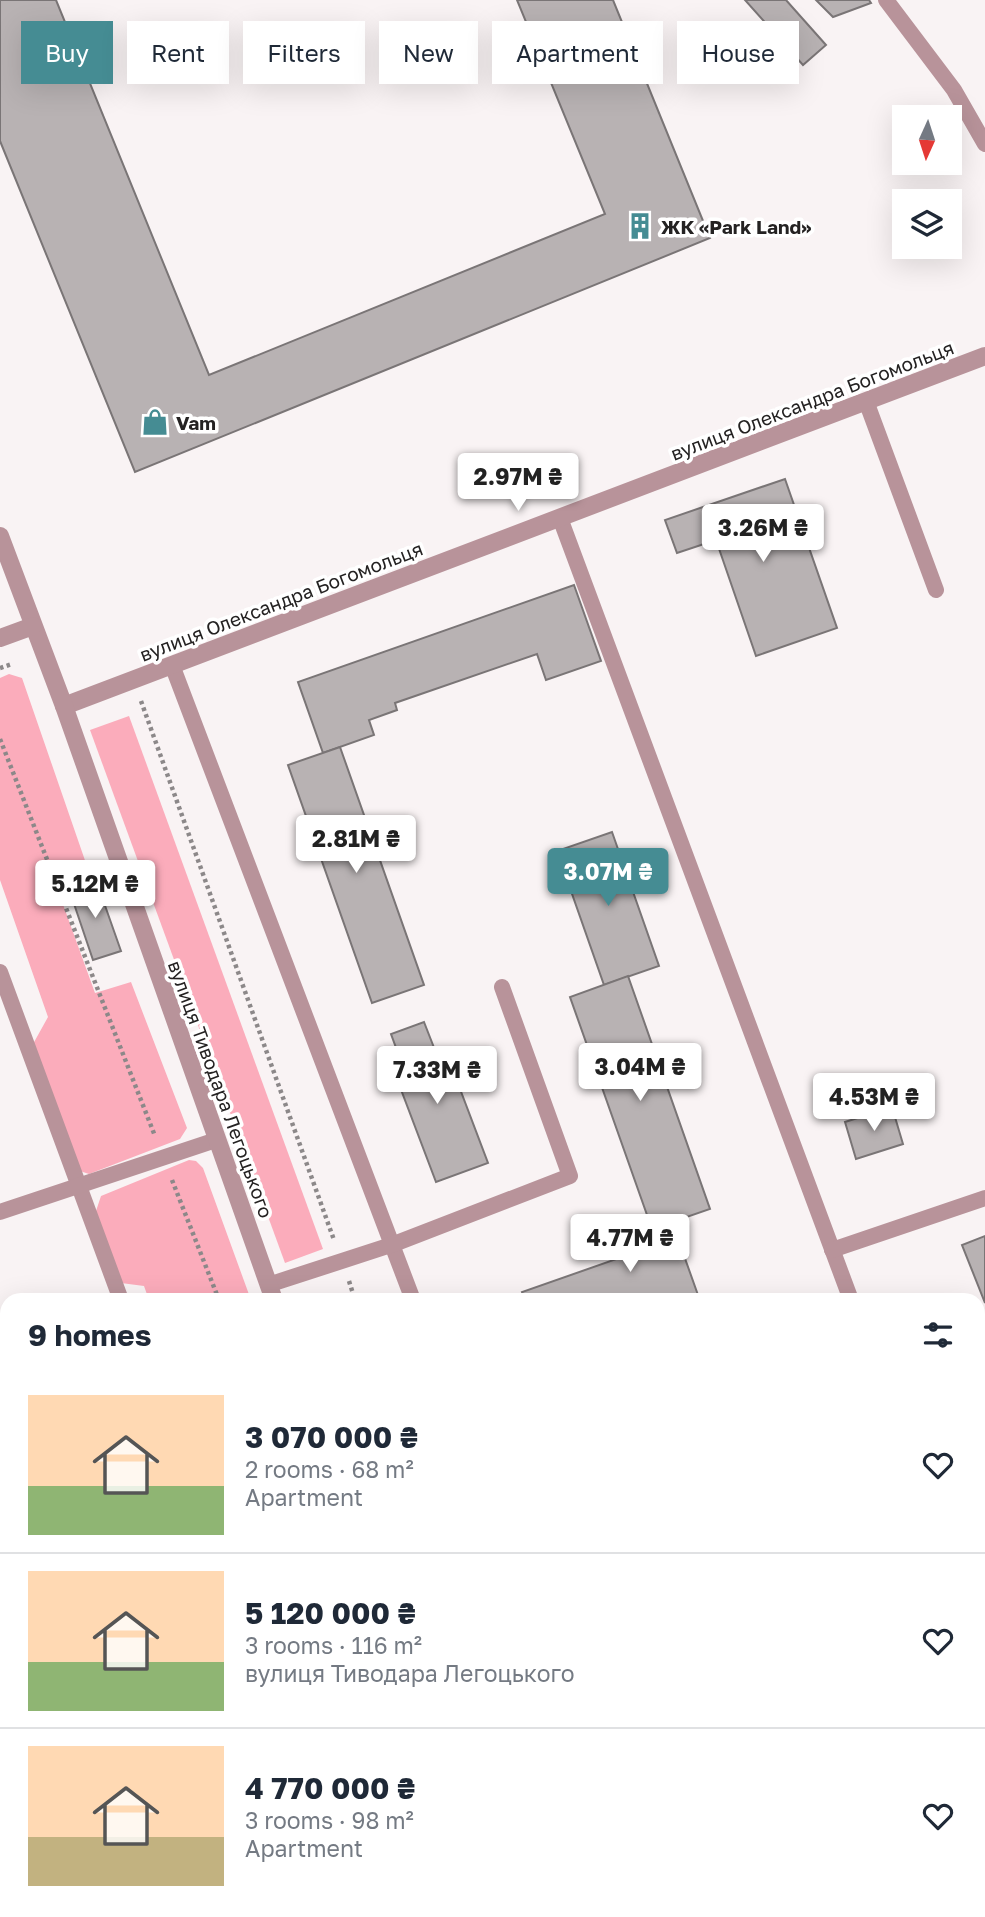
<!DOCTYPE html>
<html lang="en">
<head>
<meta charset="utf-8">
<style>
  body { margin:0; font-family:"Golos Text",sans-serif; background:#f6f6f7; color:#1f2937; height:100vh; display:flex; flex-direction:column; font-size:26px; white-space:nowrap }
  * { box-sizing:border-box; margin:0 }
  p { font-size:23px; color:#747a83 }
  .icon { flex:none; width:38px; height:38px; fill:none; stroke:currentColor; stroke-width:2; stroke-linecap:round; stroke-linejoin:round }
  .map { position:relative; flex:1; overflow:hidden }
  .sheet { position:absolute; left:0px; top:1293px; width:985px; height:625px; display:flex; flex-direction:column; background:#fff; border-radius:21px 21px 0 0; box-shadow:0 7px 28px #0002 }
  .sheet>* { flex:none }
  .hud { position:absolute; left:21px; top:21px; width:943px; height:63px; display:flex; gap:14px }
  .needle { width:46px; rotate:183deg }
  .tools { position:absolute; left:892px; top:105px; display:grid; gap:14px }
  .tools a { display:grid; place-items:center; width:70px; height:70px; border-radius:0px; background:#fff; box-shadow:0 7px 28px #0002; font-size:35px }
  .price { position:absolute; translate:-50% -60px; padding:0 16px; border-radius:7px; background:#fff; color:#222; font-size:23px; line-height:46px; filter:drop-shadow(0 2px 4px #0008) }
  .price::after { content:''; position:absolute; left:50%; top:42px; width:21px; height:16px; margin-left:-10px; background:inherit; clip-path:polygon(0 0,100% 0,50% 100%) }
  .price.on { background:#458c93; color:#fff }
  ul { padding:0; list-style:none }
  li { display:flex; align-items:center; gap:21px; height:175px; padding:0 28px }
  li+li { border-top:2px solid #e0e1e3 }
  li span { display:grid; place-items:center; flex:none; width:196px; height:140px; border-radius:0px; color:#555 }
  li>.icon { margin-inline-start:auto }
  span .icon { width:84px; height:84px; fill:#fffc; stroke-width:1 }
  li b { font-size:30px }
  h2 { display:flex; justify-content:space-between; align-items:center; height:84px; padding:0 28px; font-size:30px }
  .tag { padding:0 24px; border-radius:0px; background:#fff; box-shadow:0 7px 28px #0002; font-size:24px; line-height:63px }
  .tag.on { background:#458c93; color:#fff }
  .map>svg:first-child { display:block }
  .green { fill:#fbacbb }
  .building { fill:#b8b2b3; stroke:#7a7576; stroke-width:2 }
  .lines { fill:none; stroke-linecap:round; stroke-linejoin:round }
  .path { stroke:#8c8889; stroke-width:4.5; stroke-dasharray:3.5 3.5; stroke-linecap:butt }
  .service { stroke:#b8939a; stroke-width:16 }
  .minor { stroke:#b8939a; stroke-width:18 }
  .tertiary { stroke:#b8939a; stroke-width:18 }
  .labels { text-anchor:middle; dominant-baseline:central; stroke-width:7; stroke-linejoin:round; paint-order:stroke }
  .poi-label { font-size:19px; font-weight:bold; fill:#242222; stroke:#fff; text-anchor:start }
  .street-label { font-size:19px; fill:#242222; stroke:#fff }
</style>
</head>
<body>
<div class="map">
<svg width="985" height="1917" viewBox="0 0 985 1917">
  <rect width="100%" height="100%" fill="#f9f3f4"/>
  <g class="green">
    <path d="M 9,674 L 22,678 L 89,872 L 56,885 L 95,993 L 131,982 L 187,1128 L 180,1139 L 89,1174 L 80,1171 L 33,1044 L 48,1017 L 0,880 L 0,678 Z"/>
    <path d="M 129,716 L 323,1249 L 285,1263 L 90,730 Z"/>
    <path d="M 189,1160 L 196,1161 L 203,1168 L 251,1300 L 149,1300 L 144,1286 L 121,1283 L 95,1214 L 101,1196 Z"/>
    <path d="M 335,1911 L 469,1911 L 461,1917 L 337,1917 Z"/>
  </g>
  <g class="building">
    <path d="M 0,0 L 56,0 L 209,375 L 605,214 L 517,0 L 613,0 L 710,238 L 135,472 L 0,141 Z"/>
    <path d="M 745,0 L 786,0 L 826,45 L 803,65 Z"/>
    <path d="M 816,0 L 869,0 L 871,3 L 833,17 Z"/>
    <path d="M 785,479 L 837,628 L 756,656 L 716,540 L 677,553 L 665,520 Z"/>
    <path d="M 574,585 L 601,661 L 546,680 L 537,654 L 395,703 L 397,710 L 369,720 L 374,735 L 323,753 L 298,682 Z"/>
    <path d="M 340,747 L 424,985 L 372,1003 L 288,765 Z"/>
    <path d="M 612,832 L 659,966 L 604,985 L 557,851 Z"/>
    <path d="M 96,880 L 121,951 L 93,960 L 69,889 Z"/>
    <path d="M 628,976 L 710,1209 L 652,1229 L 570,997 Z"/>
    <path d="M 424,1022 L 440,1063 L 449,1060 L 488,1163 L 436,1182 L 397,1079 L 406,1075 L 391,1034 Z"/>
    <path d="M 892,1107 L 903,1144 L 856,1159 L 845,1122 Z"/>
    <path d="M 672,1222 L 698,1295 L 682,1300 L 525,1300 L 522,1292 L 628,1255 L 623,1240 Z"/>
    <path d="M 985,1236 L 985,1303 L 962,1245 Z"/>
    <path d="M 0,1533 L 7,1553 L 7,1594 L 0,1596 Z"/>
    <path d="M 165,1911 L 224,1911 L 226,1917 L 167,1917 Z"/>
    <path d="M 751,1911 L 918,1911 L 919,1915 L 745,1917 L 744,1913 Z"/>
  </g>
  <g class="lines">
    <g class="path">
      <path d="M 0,668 L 12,664"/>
      <path d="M 141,701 L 334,1240"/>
      <path d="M 0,739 L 155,1136"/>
      <path d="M 172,1180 L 219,1300"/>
      <path d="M 349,1281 L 355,1300"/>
      <path d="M 575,1911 L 577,1917"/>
    </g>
    <g class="service">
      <path d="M 886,0 L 954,90 L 985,144"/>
      <path d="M 866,401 L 936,590"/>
      <path d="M 560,518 L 851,1300"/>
      <path d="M 172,665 L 413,1300"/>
      <path d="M 0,972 L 121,1300"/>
      <path d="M 0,1212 L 216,1140"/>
      <path d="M 832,1250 L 985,1198"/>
      <path d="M 268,1285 L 394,1244 L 570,1176 L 502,987"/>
      <path d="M 978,1478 L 985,1482"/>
      <path d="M 978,1642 L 985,1660"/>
      <path d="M 321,1911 L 323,1917"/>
      <path d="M 625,1911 L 627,1917"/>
      <path d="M 480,1917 L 496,1911"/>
    </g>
    <g class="minor">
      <path d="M 64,706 L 985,356"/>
      <path d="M 0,1635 L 7,1633"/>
    </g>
    <g class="tertiary">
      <path d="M 0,536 L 64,706 L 274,1300"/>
      <path d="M 0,638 L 33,626"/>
      <path d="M 501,1911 L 503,1917"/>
    </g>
  </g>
  <defs>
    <symbol id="building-bare" viewBox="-9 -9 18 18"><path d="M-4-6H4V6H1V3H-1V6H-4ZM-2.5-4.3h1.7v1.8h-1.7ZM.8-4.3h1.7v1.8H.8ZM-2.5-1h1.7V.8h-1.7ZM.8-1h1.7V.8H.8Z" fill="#458c93" stroke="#fff" stroke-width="2.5" paint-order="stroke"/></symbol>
    <symbol id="shop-bare" viewBox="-9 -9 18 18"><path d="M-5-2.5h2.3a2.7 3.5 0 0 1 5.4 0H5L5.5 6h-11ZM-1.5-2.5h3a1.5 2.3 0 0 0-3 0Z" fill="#458c93" stroke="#fff" stroke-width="2.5" paint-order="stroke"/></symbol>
  </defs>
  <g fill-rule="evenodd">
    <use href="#building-bare" x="621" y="207" width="38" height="38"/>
    <use href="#shop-bare" x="136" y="403" width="38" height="38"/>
  </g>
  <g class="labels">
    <g class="poi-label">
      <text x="661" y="226">ЖК «Park Land»</text>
      <text x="176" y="422">Vam</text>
    </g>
    <g class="street-label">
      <text transform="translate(812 400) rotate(-21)">вулиця Олександра Богомольця</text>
      <text transform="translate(281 601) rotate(-21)">вулиця Олександра Богомольця</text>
      <text transform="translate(221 1089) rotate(70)">вулиця Тиводара Легоцького</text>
    </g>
  </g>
</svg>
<div class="tools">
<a><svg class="needle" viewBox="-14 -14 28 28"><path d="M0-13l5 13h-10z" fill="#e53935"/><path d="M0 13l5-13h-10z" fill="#747a83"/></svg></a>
<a><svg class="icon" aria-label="layers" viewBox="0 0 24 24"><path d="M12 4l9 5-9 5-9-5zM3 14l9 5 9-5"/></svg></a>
</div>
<b class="price" style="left:518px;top:513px">2.97M ₴</b>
<b class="price" style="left:763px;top:564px">3.26M ₴</b>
<b class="price" style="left:356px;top:875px">2.81M ₴</b>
<b class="price on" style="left:608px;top:908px">3.07M ₴</b>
<b class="price" style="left:95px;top:920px">5.12M ₴</b>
<b class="price" style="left:640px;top:1103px">3.04M ₴</b>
<b class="price" style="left:437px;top:1106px">7.33M ₴</b>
<b class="price" style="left:874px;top:1133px">4.53M ₴</b>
<b class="price" style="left:630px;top:1274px">4.77M ₴</b>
<div class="hud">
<a class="tag on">Buy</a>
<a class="tag">Rent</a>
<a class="tag">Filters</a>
<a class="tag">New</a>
<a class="tag">Apartment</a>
<a class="tag">House</a>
</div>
<section class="sheet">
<h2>9 homes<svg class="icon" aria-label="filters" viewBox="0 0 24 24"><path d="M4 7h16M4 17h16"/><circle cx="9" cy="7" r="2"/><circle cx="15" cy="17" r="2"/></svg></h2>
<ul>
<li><span style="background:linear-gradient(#ffd9b3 65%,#8fb573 0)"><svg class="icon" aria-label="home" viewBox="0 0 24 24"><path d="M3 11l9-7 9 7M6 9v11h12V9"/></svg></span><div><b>3 070 000 ₴</b><p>2 rooms · 68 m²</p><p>Apartment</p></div><svg class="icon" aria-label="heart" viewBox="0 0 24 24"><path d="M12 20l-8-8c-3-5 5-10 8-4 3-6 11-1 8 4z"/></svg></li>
<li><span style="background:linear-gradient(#ffd9b3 65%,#8fb573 0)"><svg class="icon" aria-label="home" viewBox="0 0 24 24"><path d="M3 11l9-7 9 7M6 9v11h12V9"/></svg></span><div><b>5 120 000 ₴</b><p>3 rooms · 116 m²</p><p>вулиця Тиводара Легоцького</p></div><svg class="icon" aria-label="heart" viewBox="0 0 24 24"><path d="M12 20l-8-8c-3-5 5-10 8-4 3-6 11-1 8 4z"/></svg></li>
<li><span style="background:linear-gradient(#ffd9b3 65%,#c2b280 0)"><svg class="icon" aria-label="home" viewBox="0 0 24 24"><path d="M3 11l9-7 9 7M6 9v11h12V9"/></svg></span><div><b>4 770 000 ₴</b><p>3 rooms · 98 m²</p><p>Apartment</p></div><svg class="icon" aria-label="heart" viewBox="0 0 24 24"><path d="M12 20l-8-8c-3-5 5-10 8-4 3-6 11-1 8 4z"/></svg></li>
</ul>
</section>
</div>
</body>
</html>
